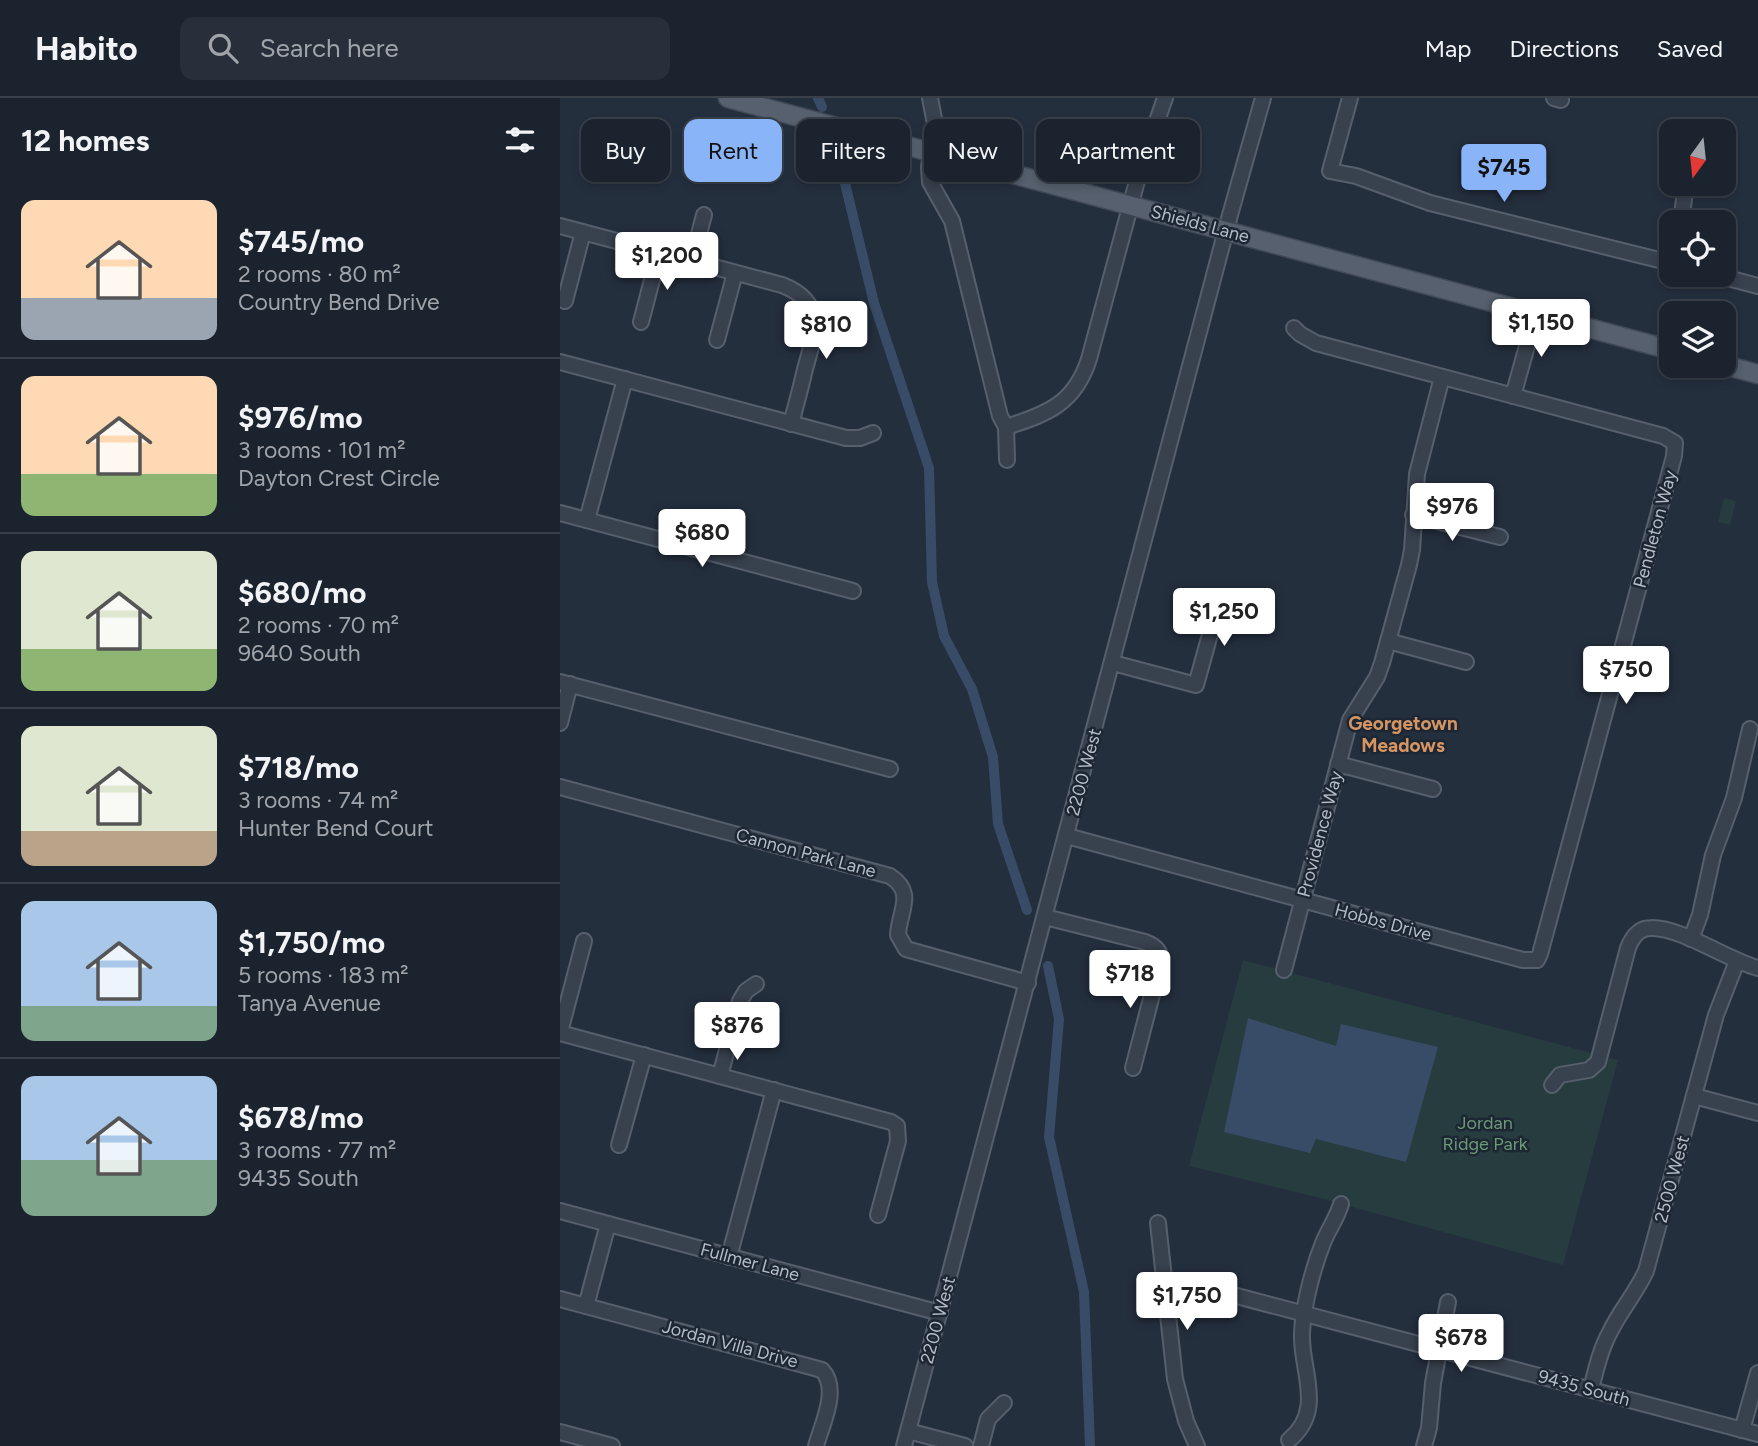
<!DOCTYPE html>
<html lang="en">
<head>
<meta charset="utf-8">
<style>
  body { margin:0; font-family:Figtree,sans-serif; background:#282f3a; color:#f1f3f6; height:100vh; display:flex; flex-direction:column; font-size:26px; white-space:nowrap }
  * { box-sizing:border-box; margin:0 }
  p { font-size:23px; color:#a0a4aa }
  .icon { flex:none; width:38px; height:38px; fill:none; stroke:currentColor; stroke-width:2; stroke-linecap:round; stroke-linejoin:round }
  .map { position:relative; flex:1; overflow:hidden }
  .panel { display:flex; flex-direction:column; background:#1b232e; width:560px }
  .panel>* { flex:none }
  .banner { position:absolute; left:21px; top:21px; width:665px; height:63px; display:flex; gap:14px }
  .needle { width:46px; rotate:195deg }
  .tools { position:absolute; left:1099px; top:21px; display:grid; gap:14px }
  .tools a { display:grid; place-items:center; width:77px; height:77px; border-radius:14px; background:#1b232e; box-shadow:0 4px 10px #0003,0 0 0 2px #39404a; font-size:35px }
  .price { position:absolute; translate:-50% -60px; padding:0 16px; border-radius:7px; background:#fff; color:#222; font-size:23px; line-height:46px; filter:drop-shadow(0 2px 4px #0008) }
  .price::after { content:''; position:absolute; left:50%; top:42px; width:21px; height:16px; margin-left:-10px; background:inherit; clip-path:polygon(0 0,100% 0,50% 100%) }
  .price.current { background:#8ab4f8; color:#111 }
  ul { padding:0; list-style:none }
  li { display:flex; align-items:center; gap:21px; height:175px; padding:0 21px }
  li+li { border-top:2px solid #39404a }
  li span { display:grid; place-items:center; flex:none; width:196px; height:140px; border-radius:14px; color:#555 }
  li>.icon { margin-inline-start:auto }
  span .icon { width:84px; height:84px; fill:#fffc; stroke-width:1 }
  li b { font-size:30px }
  h2 { display:flex; justify-content:space-between; align-items:center; height:84px; padding:0 21px; font-size:30px }
  .pill { padding:0 24px; border-radius:14px; background:#1b232e; box-shadow:0 4px 10px #0003,0 0 0 2px #39404a; font-size:24px; line-height:63px }
  .pill.current { background:#8ab4f8; color:#111 }
  header { display:flex; align-items:center; gap:42px; box-sizing:border-box; height:98px; padding:0 35px; background:#1b232e; border-bottom:2px solid #39404a }
  header strong { font-size:33px }
  nav { display:flex; gap:38px; margin-inline-start:auto; font-size:24px }
  .search { width:490px; height:63px; background:#282f3a; display:flex; align-items:center; gap:18px; box-sizing:border-box; padding:0 24px; border-radius:14px; color:#a0a4aa; font-size:26px }
  main { display:flex; flex:1; min-height:0 }
  .map>svg:first-child { display:block }
  .green { fill:#263c3f }
  .water { fill:#394c67 }
  .lines { fill:none; stroke-linecap:round; stroke-linejoin:round }
  .canal { stroke:#394c67; stroke-width:10 }
  .minor-casing { stroke:#565f6c; stroke-width:18 }
  .major-casing { stroke:#414a57; stroke-width:21 }
  .minor { stroke:#38414e; stroke-width:14 }
  .major { stroke:#56606e; stroke-width:18 }
  .labels { text-anchor:middle; dominant-baseline:central; stroke-width:5; stroke-linejoin:round; paint-order:stroke }
  .street-label { font-size:18px; fill:#b4bcc9; stroke:#1d2633 }
  .park-label { font-size:18px; fill:#6b9a76; stroke:#1d2633 }
  .neighbourhood-label { font-size:19px; font-weight:bold; fill:#d59563; stroke:#1d2633 }
</style>
</head>
<body>
<header>
<strong>Habito</strong>
<div class="search"><svg class="icon" aria-label="search" viewBox="0 0 24 24"><circle cx="10" cy="10" r="6"/><path d="M15 15l6 6"/></svg>Search here</div>
<nav><a>Map</a><a>Directions</a><a>Saved</a></nav>
</header>
<main>
<section class="panel">
<h2>12 homes<svg class="icon" aria-label="filters" viewBox="0 0 24 24"><path d="M4 7h16M4 17h16"/><circle cx="9" cy="7" r="2"/><circle cx="15" cy="17" r="2"/></svg></h2>
<ul>
<li><span style="background:linear-gradient(#ffd9b3 70%,#9aa5b1 0)"><svg class="icon" aria-label="home" viewBox="0 0 24 24"><path d="M3 11l9-7 9 7M6 9v11h12V9"/></svg></span><div><b>$745/mo</b><p>2 rooms · 80 m²</p><p>Country Bend Drive</p></div></li>
<li><span style="background:linear-gradient(#ffd9b3 70%,#8fb573 0)"><svg class="icon" aria-label="home" viewBox="0 0 24 24"><path d="M3 11l9-7 9 7M6 9v11h12V9"/></svg></span><div><b>$976/mo</b><p>3 rooms · 101 m²</p><p>Dayton Crest Circle</p></div></li>
<li><span style="background:linear-gradient(#dfe7d0 70%,#8fb573 0)"><svg class="icon" aria-label="home" viewBox="0 0 24 24"><path d="M3 11l9-7 9 7M6 9v11h12V9"/></svg></span><div><b>$680/mo</b><p>2 rooms · 70 m²</p><p>9640 South</p></div></li>
<li><span style="background:linear-gradient(#dfe7d0 75%,#b9a48a 0)"><svg class="icon" aria-label="home" viewBox="0 0 24 24"><path d="M3 11l9-7 9 7M6 9v11h12V9"/></svg></span><div><b>$718/mo</b><p>3 rooms · 74 m²</p><p>Hunter Bend Court</p></div></li>
<li><span style="background:linear-gradient(#a9c7e8 75%,#7fa58c 0)"><svg class="icon" aria-label="home" viewBox="0 0 24 24"><path d="M3 11l9-7 9 7M6 9v11h12V9"/></svg></span><div><b>$1,750/mo</b><p>5 rooms · 183 m²</p><p>Tanya Avenue</p></div></li>
<li><span style="background:linear-gradient(#a9c7e8 60%,#7fa58c 0)"><svg class="icon" aria-label="home" viewBox="0 0 24 24"><path d="M3 11l9-7 9 7M6 9v11h12V9"/></svg></span><div><b>$678/mo</b><p>3 rooms · 77 m²</p><p>9435 South</p></div></li>
</ul>
</section>
<div class="map">
<svg width="1198" height="1348" viewBox="0 0 1198 1348">
  <rect width="100%" height="100%" fill="#242f3e"/>
  <g class="green">
    <path d="M 1164,400 L 1176,403 L 1170,427 L 1158,424 Z"/>
    <path d="M 683,862 L 1058,962 L 1003,1167 L 760,1100 L 629,1068 Z"/>
  </g>
  <path class="water" d="M 688,920 L 776,948 L 781,926 L 878,949 L 846,1064 L 756,1041 L 750,1055 L 664,1034 Z"/>
  <g class="lines">
    <g class="canal">
      <path d="M 258,0 L 262,9"/>
      <path d="M 275,44 L 314,205 L 369,370 L 372,484 L 384,538 L 412,591 L 433,659 L 438,726 L 467,812"/>
      <path d="M 488,868 L 499,921 L 489,1039 L 524,1194 L 530,1348"/>
    </g>
    <defs>
      <g id="minor">
        <path d="M 370,0 L 375,26 L 369,69 L 370,84 L 392,123 L 440,318 L 446,329 L 447,362"/>
        <path d="M 790,0 L 770,73 L 796,78 L 870,105 L 1111,165"/>
        <path d="M 994,0 L 1001,2"/>
        <path d="M 1121,124 L 1126,86"/>
        <path d="M 0,128 L 222,187 C 266,204 255,236 245,271 C 241,289 236,307 231,326"/>
        <path d="M 132,163 L 144,117"/>
        <path d="M 1156,177 L 1198,188"/>
        <path d="M 5,203 L 23,134"/>
        <path d="M 81,224 L 99,155"/>
        <path d="M 157,242 L 175,175"/>
        <path d="M 0,264 L 286,340 L 300,340 L 313,335"/>
        <path d="M 953,298 L 976,216"/>
        <path d="M 446,329 C 488,316 515,305 529,261 L 580,72 L 605,0"/>
        <path d="M 0,415 L 293,493"/>
        <path d="M 853,417 L 940,439"/>
        <path d="M 27,422 L 65,281"/>
        <path d="M 828,543 L 906,564"/>
        <path d="M 553,565 L 636,587 L 654,522 L 675,502"/>
        <path d="M 0,584 L 330,671"/>
        <path d="M 0,625 L 10,586"/>
        <path d="M 778,666 L 873,691"/>
        <path d="M 0,689 L 330,778 C 356,795 339,813 338,837 L 346,851 L 468,885"/>
        <path d="M 507,738 L 963,862 L 977,862 L 980,856 L 1114,358 L 1115,345 L 1103,338 L 756,245 L 740,236 L 734,230"/>
        <path d="M 485,819 L 585,844 C 596,848 602,854 600,866 L 573,970"/>
        <path d="M 1131,841 L 1140,817 L 1153,757 L 1174,700 L 1190,631"/>
        <path d="M 724,872 L 790,622 L 817,579 L 822,565 L 849,467 L 852,452 L 857,376 L 882,279"/>
        <path d="M 0,934 L 24,843"/>
        <path d="M 0,935 L 331,1024 L 337,1028 L 338,1043 L 318,1117"/>
        <path d="M 160,978 L 180,903 L 186,893 L 196,886"/>
        <path d="M 992,987 L 1000,977 L 1029,972 L 1038,964 L 1068,850 C 1072,840 1078,830 1091,830 C 1121,829 1167,862 1198,870"/>
        <path d="M 1134,998 L 1198,1015"/>
        <path d="M 59,1047 L 84,957"/>
        <path d="M 0,1113 L 380,1215"/>
        <path d="M 598,1125 L 615,1281 L 626,1323 L 637,1348"/>
        <path d="M 169,1159 L 214,992"/>
        <path d="M 606,1191 L 639,1188 L 1198,1336"/>
        <path d="M 0,1201 L 262,1272 C 280,1291 262,1326 256,1348"/>
        <path d="M 26,1208 L 48,1126"/>
        <path d="M 1031,1291 C 1036,1272 1040,1252 1050,1234 C 1060,1213 1076,1195 1086,1173 L 1156,917 L 1177,863"/>
        <path d="M 1182,1332 L 1198,1275"/>
        <path d="M 348,1333 L 405,1348"/>
        <path d="M 0,1334 L 52,1348"/>
        <path d="M 729,1342 C 766,1312 740,1271 742,1235 C 743,1208 753,1170 763,1145 C 768,1132 777,1120 781,1106"/>
        <path d="M 344,1348 L 670,117 L 703,0"/>
        <path d="M 421,1348 L 428,1321 L 444,1305"/>
        <path d="M 864,1348 L 869,1330 L 873,1285 L 888,1204"/>
      </g>
      <g id="major">
        <path d="M 168,0 L 1111,252"/>
        <path d="M 1164,267 L 1198,276"/>
      </g>
    </defs>
    <use href="#minor" class="minor-casing"/>
    <use href="#major" class="major-casing"/>
    <use href="#minor" class="minor"/>
    <use href="#major" class="major"/>
  </g>
  <g class="labels">
    <g class="street-label">
      <text transform="translate(640 126) rotate(15)">Shields Lane</text>
      <text transform="translate(1095 431) rotate(-75)">Pendleton Way</text>
      <text transform="translate(524 674) rotate(-75)">2200 West</text>
      <text transform="translate(760 736) rotate(-75)">Providence Way</text>
      <text transform="translate(246 755) rotate(15)">Cannon Park Lane</text>
      <text transform="translate(823 824) rotate(15)">Hobbs Drive</text>
      <text transform="translate(1112 1081) rotate(-75)">2500 West</text>
      <text transform="translate(190 1164) rotate(15)">Fullmer Lane</text>
      <text transform="translate(378 1222) rotate(-75)">2200 West</text>
      <text transform="translate(170 1246) rotate(15)">Jordan Villa Drive</text>
      <text transform="translate(1024 1290) rotate(15)">9435 South</text>
    </g>
    <g class="park-label">
      <text x="925" y="1025">Jordan<tspan x="925" dy="21">Ridge Park</tspan></text>
    </g>
    <g class="neighbourhood-label">
      <text x="843" y="625">Georgetown<tspan x="843" dy="22">Meadows</tspan></text>
    </g>
  </g>
</svg>
<div class="tools">
<a><svg class="needle" viewBox="-14 -14 28 28"><path d="M0-13l5 13h-10z" fill="#e53935"/><path d="M0 13l5-13h-10z" fill="#a0a4aa"/></svg></a>
<a><svg class="icon" aria-label="locate" viewBox="0 0 24 24"><circle cx="12" cy="12" r="6"/><path d="M12 2v4M12 18v4M2 12h4M18 12h4"/></svg></a>
<a><svg class="icon" aria-label="layers" viewBox="0 0 24 24"><path d="M12 4l9 5-9 5-9-5zM3 14l9 5 9-5"/></svg></a>
</div>
<b class="price current" style="left:944px;top:106px">$745</b>
<b class="price" style="left:107px;top:194px">$1,200</b>
<b class="price" style="left:981px;top:261px">$1,150</b>
<b class="price" style="left:266px;top:263px">$810</b>
<b class="price" style="left:892px;top:445px">$976</b>
<b class="price" style="left:142px;top:471px">$680</b>
<b class="price" style="left:664px;top:550px">$1,250</b>
<b class="price" style="left:1066px;top:608px">$750</b>
<b class="price" style="left:570px;top:912px">$718</b>
<b class="price" style="left:177px;top:964px">$876</b>
<b class="price" style="left:627px;top:1234px">$1,750</b>
<b class="price" style="left:901px;top:1276px">$678</b>
<div class="banner">
<a class="pill">Buy</a>
<a class="pill current">Rent</a>
<a class="pill">Filters</a>
<a class="pill">New</a>
<a class="pill">Apartment</a>
</div>
</div>
</main>
</body>
</html>
